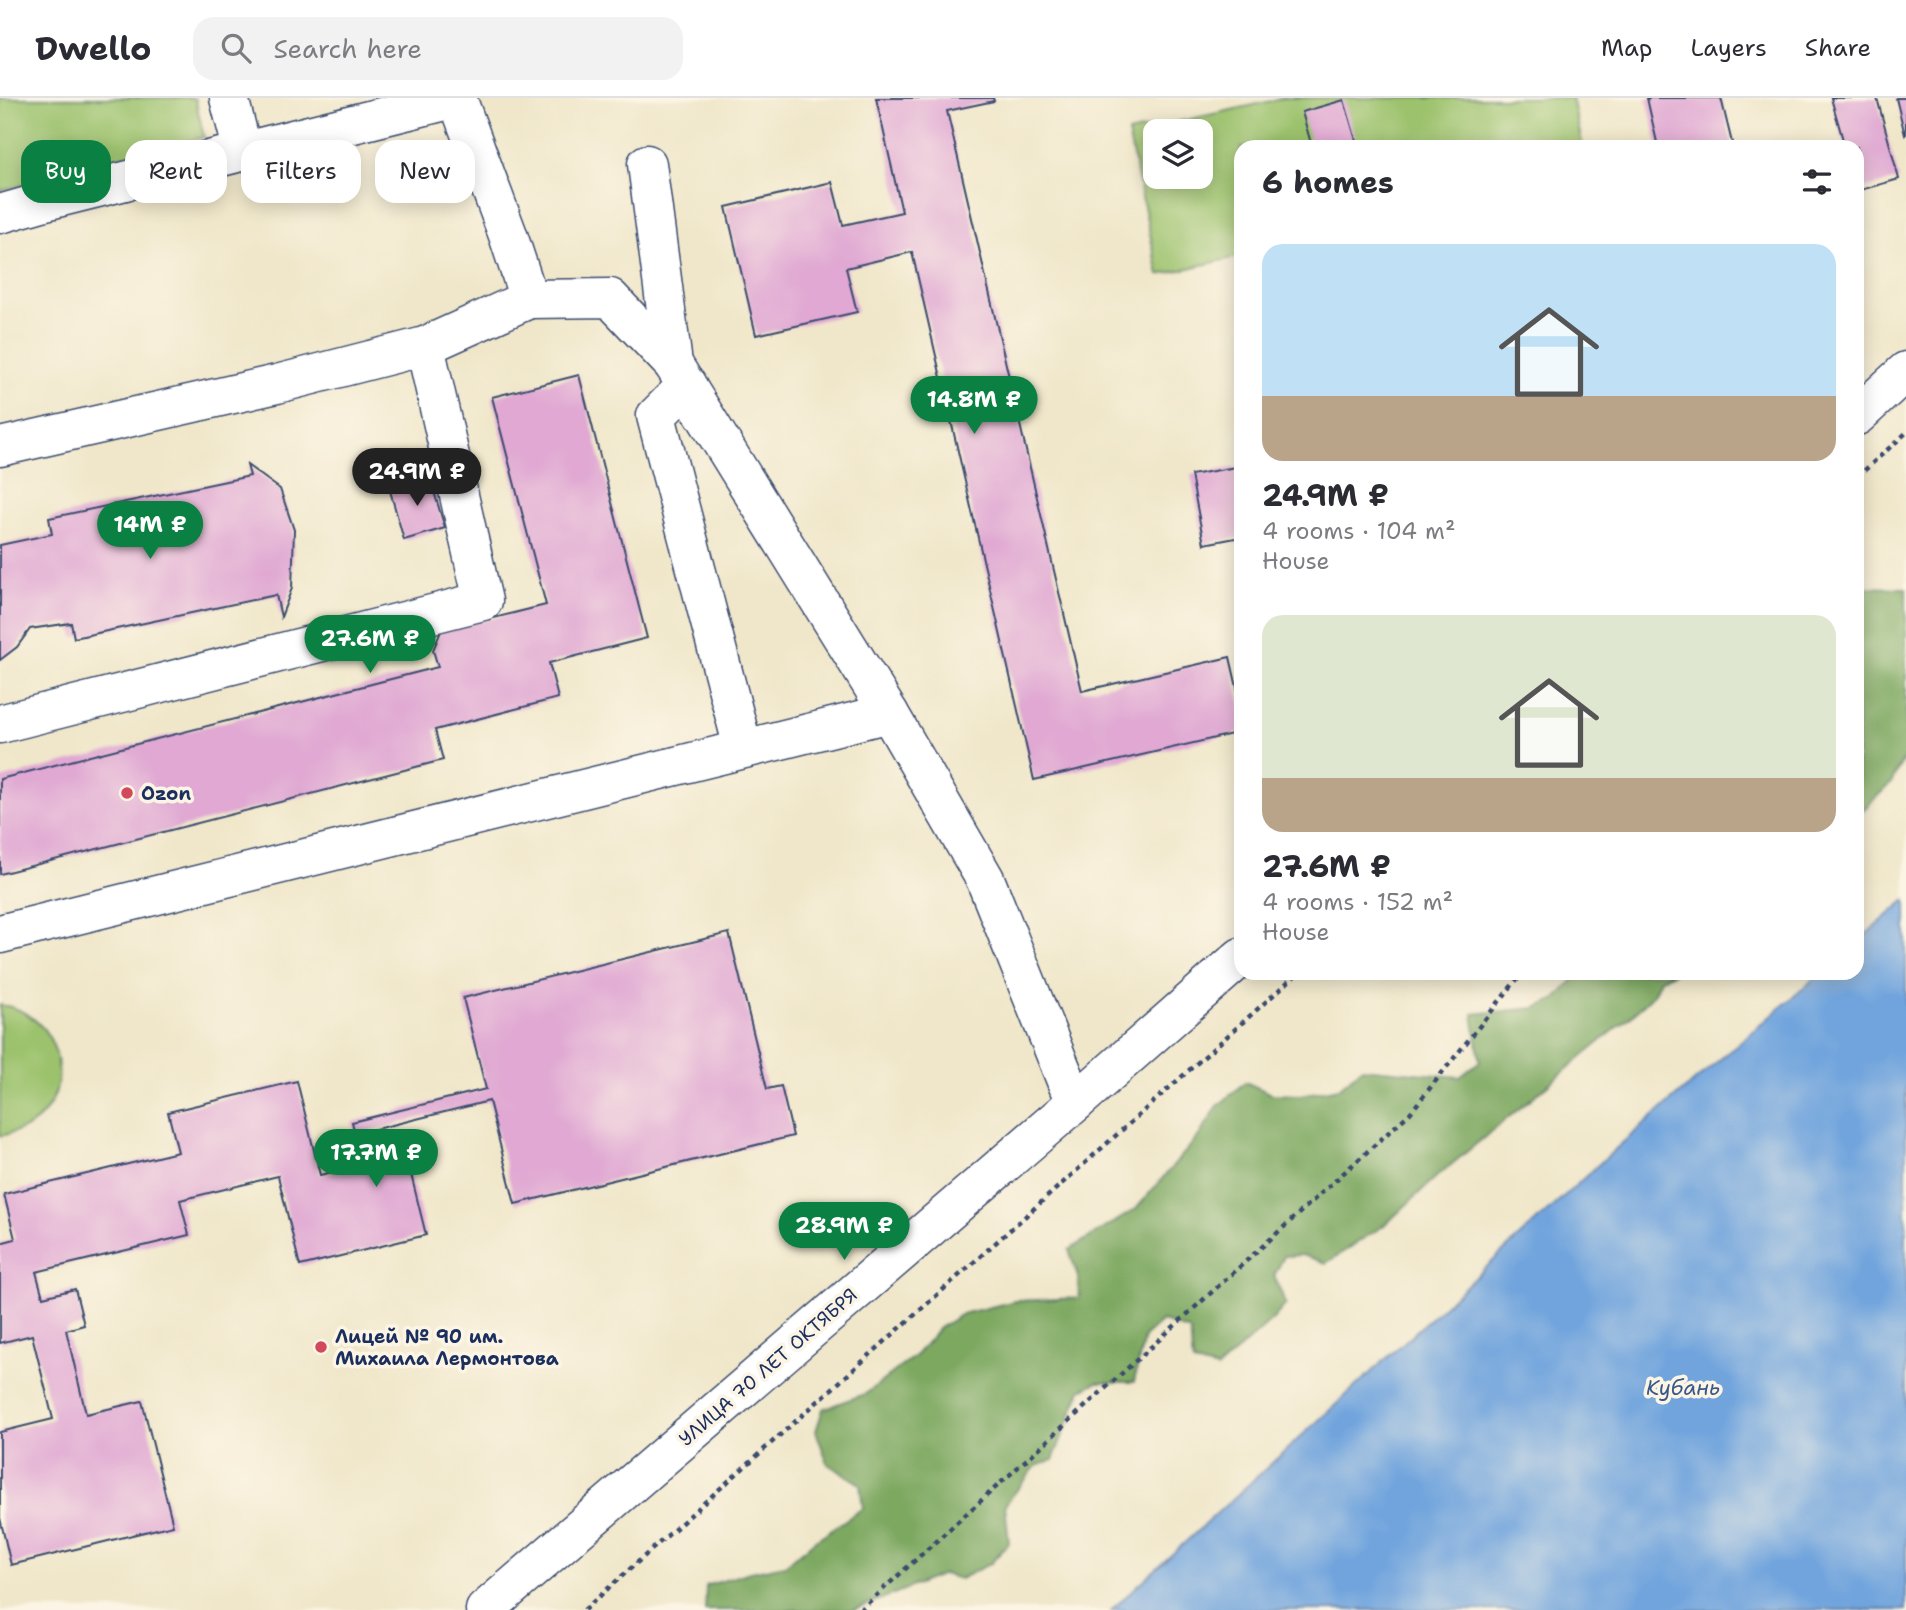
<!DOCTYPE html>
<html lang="en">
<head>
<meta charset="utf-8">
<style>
  body { margin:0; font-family:"Shantell Sans",sans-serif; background:#f2f2f3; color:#2b2b33; height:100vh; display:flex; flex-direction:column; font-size:26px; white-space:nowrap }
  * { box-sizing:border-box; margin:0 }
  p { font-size:23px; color:#7c7c81 }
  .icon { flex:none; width:38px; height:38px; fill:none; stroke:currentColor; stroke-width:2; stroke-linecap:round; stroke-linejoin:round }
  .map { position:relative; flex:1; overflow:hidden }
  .drawer { position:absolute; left:1234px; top:42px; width:630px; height:840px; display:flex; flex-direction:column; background:#fff; border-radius:21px; box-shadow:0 4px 18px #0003 }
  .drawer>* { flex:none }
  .banner { position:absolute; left:21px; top:42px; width:665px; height:63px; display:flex; gap:14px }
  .tools { position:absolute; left:1143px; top:21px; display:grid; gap:14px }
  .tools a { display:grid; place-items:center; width:70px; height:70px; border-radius:14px; background:#fff; box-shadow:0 4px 18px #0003; font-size:35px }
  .price { position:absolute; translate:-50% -60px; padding:0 16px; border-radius:24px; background:#0b8043; color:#fff; font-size:23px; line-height:46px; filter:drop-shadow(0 2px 4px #0008) }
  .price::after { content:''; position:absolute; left:50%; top:42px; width:21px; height:16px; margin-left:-10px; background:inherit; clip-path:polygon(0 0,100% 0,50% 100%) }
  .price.selected { background:#222; color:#fff }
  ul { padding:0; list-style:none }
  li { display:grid; align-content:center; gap:14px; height:371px; padding:0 28px }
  li span { display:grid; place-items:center; height:217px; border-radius:21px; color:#555 }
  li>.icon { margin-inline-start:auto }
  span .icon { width:126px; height:126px; fill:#fffc; stroke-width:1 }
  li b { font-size:30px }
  h2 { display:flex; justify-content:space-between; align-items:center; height:84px; padding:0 28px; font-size:30px }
  .tag { padding:0 24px; border-radius:21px; background:#fff; box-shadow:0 4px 18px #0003; font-size:24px; line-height:63px }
  .tag.selected { background:#0b8043; color:#fff }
  header { display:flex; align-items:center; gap:42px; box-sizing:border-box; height:98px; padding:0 35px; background:#fff; border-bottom:2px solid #e1e1e2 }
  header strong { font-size:33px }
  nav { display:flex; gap:38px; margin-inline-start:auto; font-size:24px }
  .search { width:490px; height:63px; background:#f2f2f3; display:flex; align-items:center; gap:18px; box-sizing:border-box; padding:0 24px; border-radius:21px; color:#7c7c81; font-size:26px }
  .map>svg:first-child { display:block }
  .green { fill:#9cc26d; stroke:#5c7866; stroke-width:2; fill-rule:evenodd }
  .forest { fill:#7da860; stroke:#4c6c5f; stroke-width:2 }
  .water { fill:#71a4dd; stroke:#466a9e; stroke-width:2 }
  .building { fill:#e0a8d3 }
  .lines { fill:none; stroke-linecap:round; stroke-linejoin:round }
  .minor-casing { stroke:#3b4b6e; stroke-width:41 }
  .major-casing { stroke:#3b4b6e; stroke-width:41 }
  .path { stroke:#3b4b6e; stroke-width:4.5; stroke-dasharray:5 5; stroke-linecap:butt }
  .minor { stroke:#fff; stroke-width:38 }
  .major { stroke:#fff; stroke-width:38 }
  .poi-dot { fill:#d1495b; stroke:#fcf5e5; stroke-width:2.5 }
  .labels { text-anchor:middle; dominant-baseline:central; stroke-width:7; stroke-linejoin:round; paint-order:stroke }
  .poi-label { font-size:19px; font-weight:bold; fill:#1b2f5e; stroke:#fcf5e5; text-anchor:start }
  .street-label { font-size:19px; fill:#1b2f5e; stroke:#fcf5e5 }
  .water-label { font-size:21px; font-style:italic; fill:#39588a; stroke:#fcf5e5 }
</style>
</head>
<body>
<header>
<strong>Dwello</strong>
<div class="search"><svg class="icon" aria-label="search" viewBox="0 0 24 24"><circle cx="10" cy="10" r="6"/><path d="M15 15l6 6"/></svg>Search here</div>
<nav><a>Map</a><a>Layers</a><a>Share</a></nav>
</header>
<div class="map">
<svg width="1906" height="1512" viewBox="0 0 1906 1512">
  <rect width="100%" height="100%" fill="#fcf5e5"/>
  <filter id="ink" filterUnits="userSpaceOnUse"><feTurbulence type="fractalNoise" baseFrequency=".0143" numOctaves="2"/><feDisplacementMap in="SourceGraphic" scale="14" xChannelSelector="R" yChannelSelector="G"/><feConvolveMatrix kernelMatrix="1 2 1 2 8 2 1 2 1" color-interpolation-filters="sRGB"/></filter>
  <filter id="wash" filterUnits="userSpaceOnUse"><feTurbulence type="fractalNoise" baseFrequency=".00686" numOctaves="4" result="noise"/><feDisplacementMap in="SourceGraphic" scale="28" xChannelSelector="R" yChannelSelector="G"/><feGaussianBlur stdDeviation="1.57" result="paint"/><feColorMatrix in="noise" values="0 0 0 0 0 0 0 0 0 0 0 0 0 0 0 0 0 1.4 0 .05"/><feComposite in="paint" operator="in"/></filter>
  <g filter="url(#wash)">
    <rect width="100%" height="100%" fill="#f0e7ca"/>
    <g class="green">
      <path d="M 0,0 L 195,0 L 204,39 L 0,93 Z"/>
      <path d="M 1285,0 L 1572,0 L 1583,49 L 1241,49 L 1241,158 L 1159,177 L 1128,35 ZM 1155,33 L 1200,33 L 1200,79 L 1155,79 Z"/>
      <path d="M 0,907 C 58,913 81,992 31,1027 C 22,1033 11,1035 0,1038 Z"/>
    </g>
    <g class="forest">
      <path d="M 1857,489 L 1906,490 L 1906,656 L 1891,685 L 1857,718 Z"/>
      <path d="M 1568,875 L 1674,875 L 1660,881 L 1653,897 L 1630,919 L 1435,1080 L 1386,1126 L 1326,1165 L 1302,1157 L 1284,1158 L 1274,1178 L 1286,1206 L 1273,1221 L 1217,1271 L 1193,1265 L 1190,1233 L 1162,1223 L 1144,1239 L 1134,1284 L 1097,1284 L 1081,1292 L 1053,1362 L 1036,1368 L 1005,1407 L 1009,1445 L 991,1465 L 960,1481 L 943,1476 L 854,1512 L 705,1512 L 706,1488 L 750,1474 L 785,1467 L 813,1444 L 863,1410 L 860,1386 L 828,1366 L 816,1333 L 823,1311 L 867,1295 L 917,1256 L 939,1230 L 962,1216 L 1015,1203 L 1079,1200 L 1078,1179 L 1069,1152 L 1136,1111 L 1199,1038 L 1217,1009 L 1245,984 L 1272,996 L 1301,997 L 1339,990 L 1362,970 L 1460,979 L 1480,963 L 1473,916 L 1536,910 L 1556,901 L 1573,882 Z"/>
    </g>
    <path class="water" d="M 1906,802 L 1906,1512 L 1111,1512 L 1621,1046 L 1821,875 L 1857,875 L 1857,844 Z"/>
    <g id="blocks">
      <g class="building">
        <path d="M 876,0 L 993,0 L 994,3 L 947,13 L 1082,593 L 1230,559 L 1241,607 L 1241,634 L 1034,682 L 912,154 L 846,170 L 857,214 L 756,237 L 726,109 L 832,84 L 843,127 L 902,114 Z"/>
        <path d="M 1647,0 L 1721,0 L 1733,49 L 1658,49 Z"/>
        <path d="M 1831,0 L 1877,0 L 1899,81 L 1857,93 L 1857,49 L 1845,49 Z"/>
        <path d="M 1896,0 L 1906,0 L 1906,36 L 1905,37 Z"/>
        <path d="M 1344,2 L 1358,49 L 1312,49 L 1302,14 Z"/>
        <path d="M 579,277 L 647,540 L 549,565 L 558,600 L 435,632 L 443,662 L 0,776 L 0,681 L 438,569 L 433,552 L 441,533 L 546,507 L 492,299 Z"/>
        <path d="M 247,367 L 280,391 L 294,432 L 292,490 L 281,519 L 276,497 L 74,540 L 71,525 L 30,531 L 17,549 L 0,562 L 0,447 L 52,436 L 49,420 L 250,378 Z"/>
        <path d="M 1236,369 L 1241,394 L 1241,439 L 1204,446 L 1191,377 Z"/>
        <path d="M 429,377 L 445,430 L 404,442 L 389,389 Z"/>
        <path d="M 729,835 L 767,991 L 781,988 L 793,1038 L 515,1106 L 489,1003 L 368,1033 L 376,1064 L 406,1056 L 426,1137 L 300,1168 L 278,1078 L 180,1102 L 189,1137 L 36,1174 L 43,1199 L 75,1191 L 84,1227 L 66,1232 L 86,1316 L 142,1303 L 173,1427 L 11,1467 L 0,1420 L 0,1334 L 53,1321 L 32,1237 L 0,1245 L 0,1145 L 15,1141 L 4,1096 L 178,1054 L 168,1014 L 297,983 L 320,1077 L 363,1067 L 352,1024 L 486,991 L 463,900 Z"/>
      </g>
    </g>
  </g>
  <g filter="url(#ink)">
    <use href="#blocks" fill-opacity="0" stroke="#3b4b6e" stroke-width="2"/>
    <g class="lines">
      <defs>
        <g id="minor">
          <path d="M 229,0 L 243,54"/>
          <path d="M 457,0 L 508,137 L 529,201 L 610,200 L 673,266 L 889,615 L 985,781 L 1075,1005"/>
          <path d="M 647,66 L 673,266"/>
          <path d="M 0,116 L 45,103 L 457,0"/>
          <path d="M 687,287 L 656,318 L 743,650"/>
          <path d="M 0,349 L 277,286 L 425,248"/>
          <path d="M 0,626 L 483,503 L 425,248 L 529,201"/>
          <path d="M 0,836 L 889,615"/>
        </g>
        <g id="major">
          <path d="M 1857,318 L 1906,273"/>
          <path d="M 485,1512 L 1075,1005 L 1241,859"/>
        </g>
      </defs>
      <use href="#minor" class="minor-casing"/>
      <use href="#major" class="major-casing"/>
      <g class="path">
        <path d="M 1857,379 L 1906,335"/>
        <path d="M 584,1512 L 1298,875"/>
        <path d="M 860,1512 L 1410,1015 L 1522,875"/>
      </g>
      <use href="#minor" class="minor"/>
      <use href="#major" class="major"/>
    </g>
  </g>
  <g class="poi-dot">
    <circle cx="127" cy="695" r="7"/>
    <circle cx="321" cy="1249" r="7"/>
  </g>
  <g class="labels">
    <g class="poi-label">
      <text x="141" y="695">Ozon</text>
      <text x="335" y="1238">Лицей № 90 им.<tspan x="335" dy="22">Михаила Лермонтова</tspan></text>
    </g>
    <g class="street-label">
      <text transform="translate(768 1269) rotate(-41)">УЛИЦА 70 ЛЕТ ОКТЯБРЯ</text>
    </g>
    <g class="water-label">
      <text x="1683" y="1290">Кубань</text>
    </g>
  </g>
</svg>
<div class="tools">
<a><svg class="icon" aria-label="layers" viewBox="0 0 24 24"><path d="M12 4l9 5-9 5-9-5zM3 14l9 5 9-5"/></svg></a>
</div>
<b class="price" style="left:974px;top:338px">14.8M ₽</b>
<b class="price selected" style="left:417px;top:410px">24.9M ₽</b>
<b class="price" style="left:150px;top:463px">14M ₽</b>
<b class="price" style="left:370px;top:577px">27.6M ₽</b>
<b class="price" style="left:376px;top:1091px">17.7M ₽</b>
<b class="price" style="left:844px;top:1164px">28.9M ₽</b>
<div class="banner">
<a class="tag selected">Buy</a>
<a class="tag">Rent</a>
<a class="tag">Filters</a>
<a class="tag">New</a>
</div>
<section class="drawer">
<h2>6 homes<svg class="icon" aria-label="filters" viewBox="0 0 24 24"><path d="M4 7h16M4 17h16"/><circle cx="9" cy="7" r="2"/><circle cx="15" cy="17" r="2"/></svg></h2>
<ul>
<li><span style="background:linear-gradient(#bfe0f5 70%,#b9a48a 0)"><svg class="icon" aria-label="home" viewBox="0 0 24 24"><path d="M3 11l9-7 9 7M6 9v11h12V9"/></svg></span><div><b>24.9M ₽</b><p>4 rooms · 104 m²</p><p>House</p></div></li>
<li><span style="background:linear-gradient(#dfe7d0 75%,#b9a48a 0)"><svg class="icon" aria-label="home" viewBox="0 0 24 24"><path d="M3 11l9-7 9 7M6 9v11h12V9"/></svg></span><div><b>27.6M ₽</b><p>4 rooms · 152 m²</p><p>House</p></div></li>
</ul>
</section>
</div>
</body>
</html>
